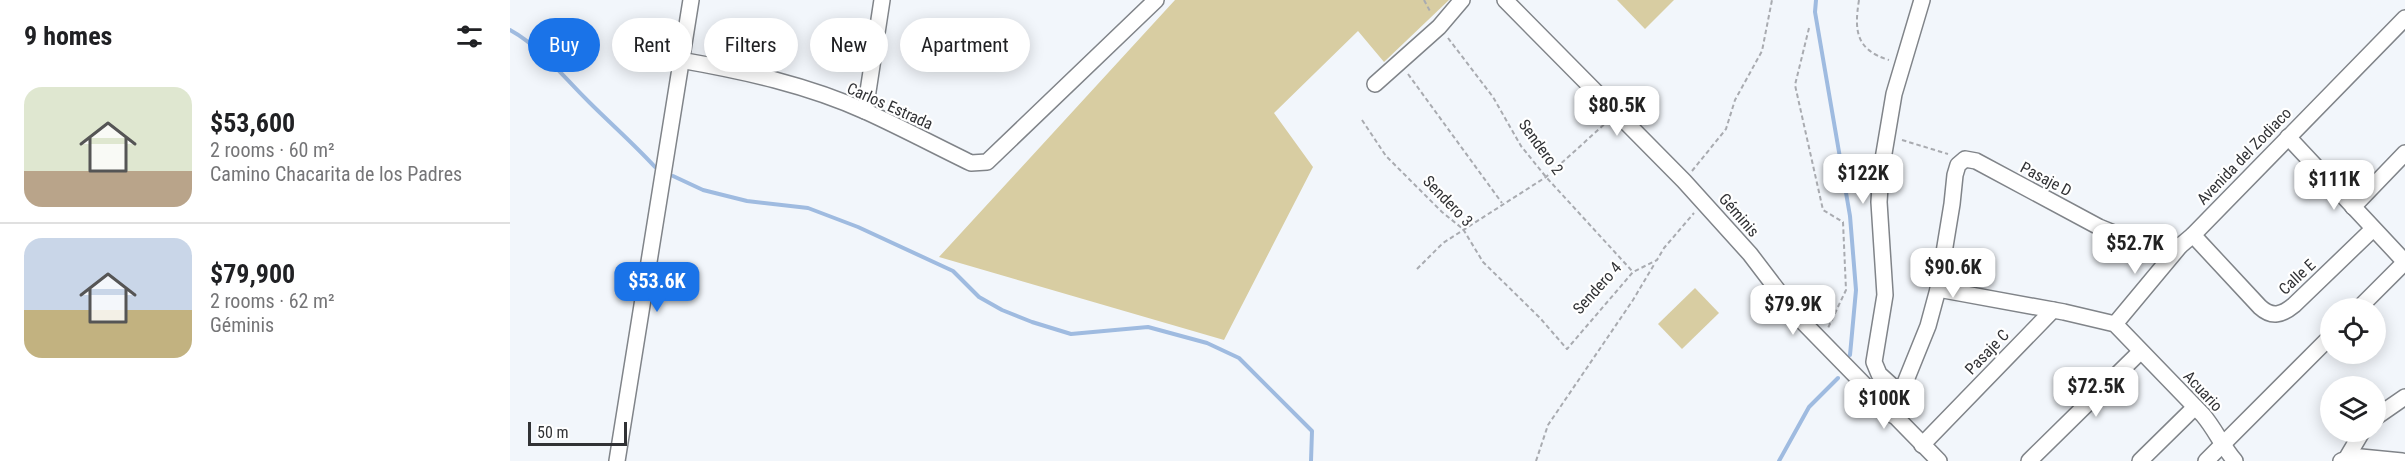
<!DOCTYPE html>
<html lang="en">
<head>
<meta charset="utf-8">
<style>
  body { margin:0; font-family:"Roboto Condensed",sans-serif; background:#f6f6f6; color:#202124; height:100vh; display:flex; flex-direction:column; font-size:22px; white-space:nowrap }
  * { box-sizing:border-box; margin:0 }
  p { font-size:20px; color:#757577 }
  .icon { flex:none; width:33px; height:33px; fill:none; stroke:currentColor; stroke-width:2; stroke-linecap:round; stroke-linejoin:round }
  .map { position:relative; flex:1; overflow:hidden }
  .details { display:flex; flex-direction:column; background:#fff; width:510px }
  .details>* { flex:none }
  .top-card { position:absolute; left:18px; top:18px; width:570px; height:54px; display:flex; gap:12px }
  .tools { position:absolute; left:1810px; top:298px; display:grid; gap:12px }
  .tools a { display:grid; place-items:center; width:66px; height:66px; border-radius:50%; background:#fff; box-shadow:0 3px 15px #0003; font-size:30px }
  .scale { position:absolute; left:18px; bottom:15px; width:99px; box-sizing:border-box; padding-left:6px; border:3px solid #313235; border-top:0; font-size:16px; line-height:21px; white-space:nowrap; color:#313235; -webkit-text-stroke:4px #fff; paint-order:stroke }
  .price { position:absolute; translate:-50% -51px; padding:0 14px; border-radius:12px; background:#fff; color:#222; font-size:20px; line-height:39px; filter:drop-shadow(0 2px 3px #0008) }
  .price::after { content:''; position:absolute; left:50%; top:36px; width:18px; height:14px; margin-left:-9px; background:inherit; clip-path:polygon(0 0,100% 0,50% 100%) }
  .price.current { background:#1a73e8; color:#fff }
  ul { padding:0; list-style:none }
  li { display:flex; align-items:center; gap:18px; height:150px; padding:0 24px }
  li+li { border-top:2px solid #e0e0e0 }
  li span { display:grid; place-items:center; flex:none; width:168px; height:120px; border-radius:18px; color:#555 }
  li>.icon { margin-inline-start:auto }
  span .icon { width:72px; height:72px; fill:#fffc; stroke-width:1 }
  li b { font-size:26px }
  h2 { display:flex; justify-content:space-between; align-items:center; height:72px; padding:0 24px; font-size:26px }
  .pill { padding:0 21px; border-radius:27px; background:#fff; box-shadow:0 3px 15px #0003; font-size:21px; line-height:54px }
  .pill.current { background:#1a73e8; color:#fff }
  main { display:flex; flex:1; min-height:0 }
  .map>svg:first-child { display:block }
  .green { fill:#d8cda2 }
  .lines { fill:none; stroke-linecap:round; stroke-linejoin:round }
  .stream { stroke:#9fbbe0; stroke-width:4 }
  .minor-casing { stroke:#808489; stroke-width:18 }
  .path { stroke:#a9abb0; stroke-width:2; stroke-dasharray:4.5 3; stroke-linecap:butt }
  .minor { stroke:#fff; stroke-width:15 }
  .labels { text-anchor:middle; dominant-baseline:central; stroke-width:4.5; stroke-linejoin:round; paint-order:stroke }
  .street-label { font-size:16px; fill:#313235; stroke:#fff }
</style>
</head>
<body>
<main>
<section class="details">
<h2>9 homes<svg class="icon" aria-label="filters" viewBox="0 0 24 24"><path d="M4 7h16M4 17h16"/><circle cx="9" cy="7" r="2"/><circle cx="15" cy="17" r="2"/></svg></h2>
<ul>
<li><span style="background:linear-gradient(#dfe7d0 70%,#b9a48a 0)"><svg class="icon" aria-label="home" viewBox="0 0 24 24"><path d="M3 11l9-7 9 7M6 9v11h12V9"/></svg></span><div><b>$53,600</b><p>2 rooms · 60 m²</p><p>Camino Chacarita de los Padres</p></div></li>
<li><span style="background:linear-gradient(#c9d6e8 60%,#c2b280 0)"><svg class="icon" aria-label="home" viewBox="0 0 24 24"><path d="M3 11l9-7 9 7M6 9v11h12V9"/></svg></span><div><b>$79,900</b><p>2 rooms · 62 m²</p><p>Géminis</p></div></li>
</ul>
</section>
<div class="map">
<svg width="1895" height="461" viewBox="0 0 1895 461">
  <rect width="100%" height="100%" fill="#f2f6fb"/>
  <g class="green">
    <path d="M 665,0 L 939,0 L 874,62 L 848,31 L 764,113 L 803,167 L 714,340 L 429,257 Z"/>
    <path d="M 1107,0 L 1164,0 L 1135,29 Z"/>
    <path d="M 1185,288 L 1209,313 L 1172,349 L 1148,324 Z"/>
  </g>
  <g class="lines">
    <g class="stream">
      <path d="M 1306,0 L 1305,12 L 1340,216 L 1346,290 L 1340,355"/>
      <path d="M 0,30 C 31,47 54,78 79,102 C 101,124 124,144 145,167"/>
      <path d="M 163,176 L 193,190 L 237,201 L 298,208 L 348,227 L 443,271 L 469,297 L 492,310 L 522,322 L 561,334 L 638,327 L 697,343 L 729,358 L 802,431 L 801,461"/>
      <path d="M 1269,461 L 1299,407 L 1328,378"/>
    </g>
    <defs>
      <g id="minor">
        <path d="M 995,0 L 1174,181 L 1240,254 L 1288,317 L 1429,461"/>
        <path d="M 170,60 C 233,71 298,85 357,112 C 392,128 426,146 461,163 L 477,162 L 646,0"/>
        <path d="M 865,84 L 929,27 L 952,0"/>
        <path d="M 355,111 L 372,0"/>
        <path d="M 1778,137 L 1895,262"/>
        <path d="M 1843,207 L 1895,153"/>
        <path d="M 1683,235 L 1750,307 C 1762,318 1772,315 1784,305 L 1863,229"/>
        <path d="M 1428,289 L 1554,312 L 1605,324 L 1693,415 C 1705,429 1712,446 1725,461"/>
        <path d="M 1848,309 L 1895,262"/>
        <path d="M 1605,324 L 1670,246 L 1683,235 L 1895,18"/>
        <path d="M 1392,395 L 1369,374 L 1364,362 L 1375,295 L 1369,202 L 1371,171 L 1384,94 L 1412,0"/>
        <path d="M 1382,415 L 1418,326 L 1428,289 L 1442,204 L 1445,175 L 1448,165 L 1455,159 L 1466,161 L 1589,227 L 1626,242 L 1648,246 L 1670,246"/>
        <path d="M 1866,417 L 1895,397"/>
        <path d="M 1412,445 L 1543,310"/>
        <path d="M 1836,459 L 1851,457 L 1892,461"/>
        <path d="M 107,461 L 181,0"/>
        <path d="M 1519,461 L 1630,352"/>
        <path d="M 1630,461 L 1685,407"/>
        <path d="M 1696,461 L 1821,336"/>
        <path d="M 1831,461 L 1836,459 L 1852,432"/>
      </g>
    </defs>
    <use href="#minor" class="minor-casing"/>
    <g class="path">
      <path d="M 914,0 L 921,13"/>
      <path d="M 1349,0 C 1344,31 1346,50 1379,60"/>
      <path d="M 1299,28 L 1285,85 L 1313,210 L 1333,222 L 1336,290 L 1318,328"/>
      <path d="M 938,38 L 983,97 L 1011,146 L 1036,177 L 1123,272"/>
      <path d="M 898,74 L 992,203"/>
      <path d="M 852,120 L 876,156 L 932,212 L 953,229 L 973,262 L 1030,318 L 1057,349 L 1123,272 L 1147,260 L 1154,248 L 1184,213"/>
      <path d="M 1392,140 L 1438,154"/>
      <path d="M 1182,171 L 1216,129 L 1225,100 L 1252,51 L 1262,0"/>
      <path d="M 907,269 L 933,243 L 1036,177 L 1098,121"/>
      <path d="M 1026,461 L 1038,425 L 1123,300 L 1145,263"/>
    </g>
    <use href="#minor" class="minor"/>
  </g>
  <g class="labels">
    <g class="street-label">
      <text transform="translate(380 106) rotate(24)">Carlos Estrada</text>
      <text transform="translate(1031 147) rotate(54)">Sendero 2</text>
      <text transform="translate(1734 156) rotate(-46)">Avenida del Zodiaco</text>
      <text transform="translate(1536 179) rotate(28)">Pasaje D</text>
      <text transform="translate(938 201) rotate(46)">Sendero 3</text>
      <text transform="translate(1229 215) rotate(49)">Géminis</text>
      <text transform="translate(1787 277) rotate(-43)">Calle E</text>
      <text transform="translate(1087 288) rotate(-48)">Sendero 4</text>
      <text transform="translate(1477 352) rotate(-46)">Pasaje C</text>
      <text transform="translate(1693 391) rotate(47)">Acuario</text>
    </g>
  </g>
</svg>
<div class="tools">
<a><svg class="icon" aria-label="locate" viewBox="0 0 24 24"><circle cx="12" cy="12" r="6"/><path d="M12 2v4M12 18v4M2 12h4M18 12h4"/></svg></a>
<a><svg class="icon" aria-label="layers" viewBox="0 0 24 24"><path d="M12 4l9 5-9 5-9-5zM3 14l9 5 9-5"/></svg></a>
</div>
<div class="scale">50 m</div>
<b class="price" style="left:1107px;top:137px">$80.5K</b>
<b class="price" style="left:1353px;top:205px">$122K</b>
<b class="price" style="left:1824px;top:211px">$111K</b>
<b class="price" style="left:1625px;top:275px">$52.7K</b>
<b class="price" style="left:1443px;top:299px">$90.6K</b>
<b class="price current" style="left:147px;top:313px">$53.6K</b>
<b class="price" style="left:1283px;top:336px">$79.9K</b>
<b class="price" style="left:1586px;top:418px">$72.5K</b>
<b class="price" style="left:1374px;top:430px">$100K</b>
<div class="top-card">
<a class="pill current">Buy</a>
<a class="pill">Rent</a>
<a class="pill">Filters</a>
<a class="pill">New</a>
<a class="pill">Apartment</a>
</div>
</div>
</main>
</body>
</html>
